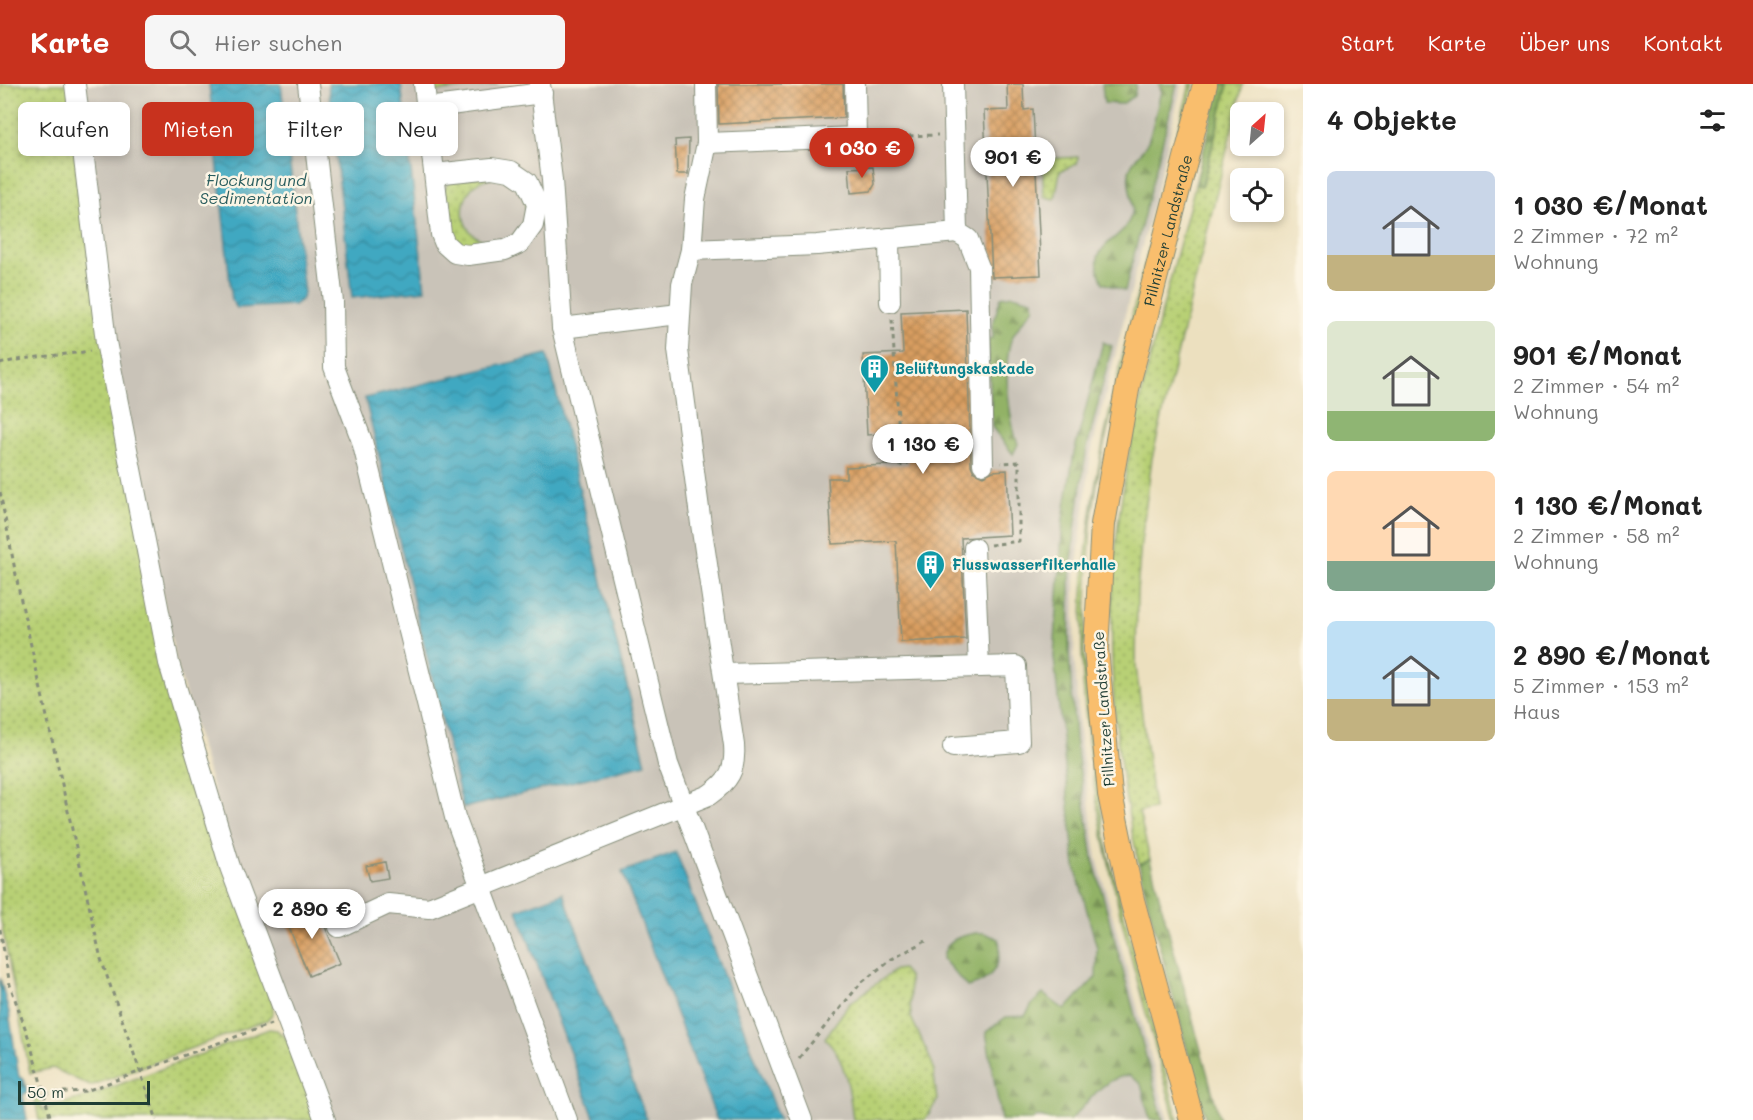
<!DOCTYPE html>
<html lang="de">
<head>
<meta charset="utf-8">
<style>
  body { margin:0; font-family:Mali,sans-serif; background:#f6f6f6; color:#222; height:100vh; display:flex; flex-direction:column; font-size:22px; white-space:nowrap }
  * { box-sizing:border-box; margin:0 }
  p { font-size:20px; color:#767676 }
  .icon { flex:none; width:33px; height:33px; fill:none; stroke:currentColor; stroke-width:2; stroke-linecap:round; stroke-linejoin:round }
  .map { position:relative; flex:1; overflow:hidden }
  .side { display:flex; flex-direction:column; background:#fff; width:450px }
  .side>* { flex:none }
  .top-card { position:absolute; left:18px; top:18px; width:570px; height:54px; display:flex; gap:12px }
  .needle { width:39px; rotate:27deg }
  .buttons { position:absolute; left:1230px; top:18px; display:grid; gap:12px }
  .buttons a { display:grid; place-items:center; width:54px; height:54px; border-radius:9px; background:#fff; box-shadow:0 3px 9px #0003; font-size:30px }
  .scale { position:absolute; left:18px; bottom:15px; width:132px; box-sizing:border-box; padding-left:6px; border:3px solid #1f3d34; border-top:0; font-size:16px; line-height:21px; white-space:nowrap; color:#1f3d34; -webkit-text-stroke:4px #fcf5e5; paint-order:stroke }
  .price { position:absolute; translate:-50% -51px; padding:0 14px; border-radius:21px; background:#fff; color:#222; font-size:20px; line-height:39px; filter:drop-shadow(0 2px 3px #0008) }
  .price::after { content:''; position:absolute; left:50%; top:36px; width:18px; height:14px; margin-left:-9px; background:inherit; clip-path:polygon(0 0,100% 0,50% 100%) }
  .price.on { background:#c8321e; color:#fff }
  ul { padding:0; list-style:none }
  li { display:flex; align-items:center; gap:18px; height:150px; padding:0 24px }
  li span { display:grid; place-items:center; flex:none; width:168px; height:120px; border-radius:9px; color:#555 }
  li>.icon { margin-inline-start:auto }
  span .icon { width:72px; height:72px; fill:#fffc; stroke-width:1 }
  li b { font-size:26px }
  h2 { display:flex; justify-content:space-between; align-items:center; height:72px; padding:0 24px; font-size:26px }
  .pill { padding:0 21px; border-radius:9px; background:#fff; box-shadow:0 3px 9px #0003; font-size:21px; line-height:54px }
  .pill.on { background:#c8321e; color:#fff }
  header { display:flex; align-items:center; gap:36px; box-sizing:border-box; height:84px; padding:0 30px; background:#c8321e; color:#fff }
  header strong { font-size:28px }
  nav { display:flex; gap:33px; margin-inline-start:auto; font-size:21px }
  .search { width:420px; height:54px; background:#f6f6f6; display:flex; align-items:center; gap:15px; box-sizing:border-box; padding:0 21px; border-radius:9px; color:#767676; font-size:22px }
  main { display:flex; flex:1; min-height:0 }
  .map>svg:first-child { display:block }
  .industrial { fill:#c9c3b8 }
  .grass { fill:url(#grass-dots); stroke:#6c8654; stroke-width:1.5 }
  .forest { fill:url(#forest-firs); stroke:#58784d; stroke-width:1.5 }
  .water { fill:url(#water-waves); stroke:#30727a; stroke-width:1.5 }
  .building { fill:url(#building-cross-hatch) }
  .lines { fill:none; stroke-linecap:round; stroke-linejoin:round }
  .minor-casing { stroke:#868e7a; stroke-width:22 }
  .major-casing { stroke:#868e7a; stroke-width:26 }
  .path { stroke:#868e7a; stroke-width:3; stroke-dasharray:4.5 4.5; stroke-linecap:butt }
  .minor { stroke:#fff; stroke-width:20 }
  .major { stroke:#f9be6d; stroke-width:24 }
  .labels { text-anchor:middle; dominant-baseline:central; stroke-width:5; stroke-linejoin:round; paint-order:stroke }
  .street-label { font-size:15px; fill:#1f3d34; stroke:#fcf5e5 }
  .culture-label { font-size:15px; font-weight:bold; fill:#0d838f; stroke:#fcf5e5; text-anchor:start }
  .water-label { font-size:16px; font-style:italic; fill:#295d5e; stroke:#fcf5e5 }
</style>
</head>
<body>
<header>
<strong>Karte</strong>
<div class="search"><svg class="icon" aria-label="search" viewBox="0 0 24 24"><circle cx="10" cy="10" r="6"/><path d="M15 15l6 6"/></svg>Hier suchen</div>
<nav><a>Start</a><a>Karte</a><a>Über uns</a><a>Kontakt</a></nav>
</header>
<main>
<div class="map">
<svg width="1303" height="1036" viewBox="0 0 1303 1036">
  <defs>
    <pattern id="grass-dots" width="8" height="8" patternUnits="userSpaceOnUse" patternTransform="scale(1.5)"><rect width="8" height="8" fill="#b8d075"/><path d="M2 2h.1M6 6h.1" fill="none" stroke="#95aa61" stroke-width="1.8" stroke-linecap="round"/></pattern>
    <pattern id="forest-firs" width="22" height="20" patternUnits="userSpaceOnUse" patternTransform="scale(1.5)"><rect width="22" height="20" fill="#92b266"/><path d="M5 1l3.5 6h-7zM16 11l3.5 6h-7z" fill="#779255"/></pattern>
    <pattern id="water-waves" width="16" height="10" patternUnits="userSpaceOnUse" patternTransform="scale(1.5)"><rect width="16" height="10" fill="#41a8c1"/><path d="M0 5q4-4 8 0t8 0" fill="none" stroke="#368a9e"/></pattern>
    <pattern id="building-cross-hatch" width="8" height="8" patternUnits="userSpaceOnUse" patternTransform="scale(1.5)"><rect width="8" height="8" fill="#d99e60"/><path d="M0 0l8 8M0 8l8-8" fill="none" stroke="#af8250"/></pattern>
  </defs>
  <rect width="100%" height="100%" fill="#fcf5e5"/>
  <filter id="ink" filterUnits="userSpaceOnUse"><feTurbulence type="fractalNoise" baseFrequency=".0167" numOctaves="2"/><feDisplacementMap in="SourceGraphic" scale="12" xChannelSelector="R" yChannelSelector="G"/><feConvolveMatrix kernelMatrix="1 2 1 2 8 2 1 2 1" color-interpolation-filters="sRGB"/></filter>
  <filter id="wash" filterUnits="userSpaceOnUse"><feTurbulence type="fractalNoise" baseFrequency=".008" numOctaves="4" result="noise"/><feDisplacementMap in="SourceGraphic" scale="24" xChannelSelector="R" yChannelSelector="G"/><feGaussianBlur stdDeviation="1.35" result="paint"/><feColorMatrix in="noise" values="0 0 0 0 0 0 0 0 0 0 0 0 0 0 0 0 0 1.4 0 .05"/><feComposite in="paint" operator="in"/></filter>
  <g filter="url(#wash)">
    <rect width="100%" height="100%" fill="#ece0bf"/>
    <path class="industrial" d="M 81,0 L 1182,0 L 1091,369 L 1075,495 L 1074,570 L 1080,655 L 1097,774 L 1168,1036 L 329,1036 L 237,787 L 176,578 L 112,261 Z"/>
    <g class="grass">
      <path d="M 0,0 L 71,0 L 164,579 L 273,920 L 273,929 L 267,936 L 90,1002 L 53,984 L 30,989 L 0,832 Z"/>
      <path d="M 432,0 L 498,0 L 433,8 Z"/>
      <path d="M 1190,0 L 1194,0 L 1102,368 L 1091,439 L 1084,566 L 1090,652 L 1108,770 L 1178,1036 L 1175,1036 C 1134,882 1085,728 1082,568 C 1080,455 1102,356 1128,248 C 1148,165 1169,83 1190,0 Z"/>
      <path d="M 1228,0 L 1243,0 L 1152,374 L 1141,459 L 1137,508 L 1136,583 L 1154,725 L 1139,728 L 1150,775 L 1139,780 C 1114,673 1105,560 1117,451 C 1130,332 1166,216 1195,101 L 1203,101 Z"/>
      <path d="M 1078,73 L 1077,80 L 1060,87 L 1055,115 L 1044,113 L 1042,75 Z"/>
      <path d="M 498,89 L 514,100 C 463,72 442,152 491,158 C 500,159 511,156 517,149 C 529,134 529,117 516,103 L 520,98 L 531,125 L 519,153 L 468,166 L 449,157 L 444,105 L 451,97 Z"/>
      <path d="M 902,885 L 909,893 L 911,933 L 933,981 L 937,1017 L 925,1036 L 853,1036 C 850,1008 846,974 825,954 L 849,920 L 895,886 Z"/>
      <path d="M 269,945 L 277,946 L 287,955 L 320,1036 L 39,1036 L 34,1010 L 38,1009 L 42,1026 L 88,1012 Z"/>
    </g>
    <g class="forest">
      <path d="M 1102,0 L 1136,0 L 1134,12 L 1122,20 L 1104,19 Z"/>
      <path d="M 1159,0 L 1177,0 L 1125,207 L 1103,199 C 1083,156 1123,162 1132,129 C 1135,117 1125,100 1130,84 C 1134,74 1144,67 1148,57 C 1154,41 1157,23 1161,7 Z"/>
      <path d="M 1220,0 L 1228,0 L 1202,102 L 1195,101 Z"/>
      <path d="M 1013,211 L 1032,216 L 1034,223 C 1027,233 1017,243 1012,254 C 1002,276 1009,337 1018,360 L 1013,370 L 992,343 L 988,255 L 993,254 L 992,242 L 1001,213 Z"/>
      <path d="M 1103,258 L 1112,262 L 1086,368 L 1076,438 L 1070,494 L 1069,569 L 1075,655 L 1093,775 L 1163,1036 L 1150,1036 L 1141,1000 L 1129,991 C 1098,996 1092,1017 1070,1036 L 1050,1036 L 1038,1032 L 1032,1036 L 1001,1036 L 986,948 L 1006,933 L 1025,932 L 1033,919 L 1043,910 L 1065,926 L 1096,893 L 1097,864 L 1075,782 L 1054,573 L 1063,435 L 1074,369 Z"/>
      <path d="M 1150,775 L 1159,812 L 1220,1036 L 1206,1036 L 1147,815 L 1139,780 Z"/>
      <path d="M 976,849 L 984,849 L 999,855 C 1003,879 992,898 967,903 L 943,875 C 944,856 959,852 976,849 Z"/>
    </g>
    <g class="water">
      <path d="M 209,0 L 281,0 L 304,209 L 301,216 L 294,221 L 237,224 L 232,217 Z"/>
      <path d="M 328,0 L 401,0 L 425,206 L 352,214 Z"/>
      <path d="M 547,270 L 646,680 L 463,724 L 365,314 Z"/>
      <path d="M 676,768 L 779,1036 L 717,1036 L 622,788 Z"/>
      <path d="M 563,809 L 647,1036 L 595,1036 L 517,826 Z"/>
      <path d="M 0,894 L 9,928 L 19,993 L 24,995 L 25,1000 L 21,1002 L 26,1002 L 27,1008 L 23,1011 L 27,1036 L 0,1036 Z"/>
    </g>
    <g id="blocks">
      <g class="building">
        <path d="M 718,0 L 843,0 L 844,34 L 719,40 Z"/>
        <path d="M 1007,0 L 1023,0 L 1024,26 L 1033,25 L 1041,191 L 992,193 L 984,27 L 1008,26 Z"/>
        <path d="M 689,55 L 688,90 L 677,90 L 675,56 Z"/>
        <path d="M 873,83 L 875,100 L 871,107 L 851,109 L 849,84 Z"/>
        <path d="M 966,225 L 971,381 L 974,388 L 983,392 L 993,387 L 1007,386 L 1010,451 L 961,454 L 966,555 L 901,558 L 896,457 L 832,460 L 828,394 L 846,394 L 846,383 L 908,380 L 907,348 L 867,351 L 863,271 L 903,269 L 901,228 Z"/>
        <path d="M 385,778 L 388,794 L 370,797 L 366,782 Z"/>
        <path d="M 316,821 L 340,879 L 309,892 L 285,834 Z"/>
      </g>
    </g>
  </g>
  <g filter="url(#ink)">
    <use href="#blocks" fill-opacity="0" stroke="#868e7a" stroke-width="1.5"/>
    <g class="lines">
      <defs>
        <g id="minor">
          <path d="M 75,0 L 106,258 L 169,579 L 230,783 L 325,1036"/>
          <path d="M 308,0 L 333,218 L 334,283 L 362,357 L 455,733 L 567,1036"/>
          <path d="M 424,0 L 441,150 L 445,160 L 455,169 L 468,171 L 505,166 L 520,159 L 533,141 L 537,120 L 527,98 L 511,87 L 492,84 L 434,90"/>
          <path d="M 540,0 L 552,96 L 562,244 L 668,680 L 802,1036"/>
          <path d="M 427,24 L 542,9"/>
          <path d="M 707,59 L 856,53 L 855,0"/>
          <path d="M 957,148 L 968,155 L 979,183 L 983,380"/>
          <path d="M 889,154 L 890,218"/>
          <path d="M 691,166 L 817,161 L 957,148 L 953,0"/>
          <path d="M 562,244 L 679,230"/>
          <path d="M 974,464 L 979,583"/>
          <path d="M 724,590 L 1016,582 L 1019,658 L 953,663"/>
          <path d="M 339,843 L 388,820 L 429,824 L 709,711 C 729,697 736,686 734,661 L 701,440 L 678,266 L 682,200 L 691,166 L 695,115 L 707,59 L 706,0"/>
        </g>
        <g id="major">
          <path id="s1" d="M 1192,1036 L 1132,816 L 1110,710 L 1096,565 L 1103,440 L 1128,300 L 1205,0"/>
        </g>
      </defs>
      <use href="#minor" class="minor-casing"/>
      <use href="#major" class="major-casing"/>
      <g class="path">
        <path d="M 873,53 L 938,51"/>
        <path d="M 892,235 L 901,384"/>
        <path d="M 0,280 C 27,272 61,272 90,267"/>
        <path d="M 0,408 L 20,512 L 101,875 L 157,1036"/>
        <path d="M 990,461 L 1019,457 L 1019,378 L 1001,379"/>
        <path d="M 0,845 L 10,901 L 29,955 L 51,1036"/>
        <path d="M 799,974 L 861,899 L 890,876 L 926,857"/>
        <path d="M 45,1009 L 86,1007 L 271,940"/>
      </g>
      <use href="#minor" class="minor"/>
      <use href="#major" class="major"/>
    </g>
  </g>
  <defs>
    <symbol id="building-pin" viewBox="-11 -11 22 30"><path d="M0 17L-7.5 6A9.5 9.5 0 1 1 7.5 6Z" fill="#0f9aa8" stroke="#fcf5e5"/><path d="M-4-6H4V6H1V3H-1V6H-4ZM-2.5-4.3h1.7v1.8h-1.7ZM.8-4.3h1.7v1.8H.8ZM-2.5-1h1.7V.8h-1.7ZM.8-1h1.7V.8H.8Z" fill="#fff"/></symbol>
  </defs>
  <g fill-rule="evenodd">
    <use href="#building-pin" x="858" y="268" width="33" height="45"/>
    <use href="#building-pin" x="914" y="464" width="33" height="45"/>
  </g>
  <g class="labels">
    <g class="street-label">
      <text stroke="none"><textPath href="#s1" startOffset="908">Pillnitzer Landstraße</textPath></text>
      <text transform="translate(1103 625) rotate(-94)">Pillnitzer Landstraße</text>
    </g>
    <g class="culture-label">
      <text x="895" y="284">Belüftungskaskade</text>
      <text x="952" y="480">Flusswasserfilterhalle</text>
    </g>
    <g class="water-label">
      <text x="256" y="95">Flockung und<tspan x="256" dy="18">Sedimentation</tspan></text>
    </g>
  </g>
</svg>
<div class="buttons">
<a><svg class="needle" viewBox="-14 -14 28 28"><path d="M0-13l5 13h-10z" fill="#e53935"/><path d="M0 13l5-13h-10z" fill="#767676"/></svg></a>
<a><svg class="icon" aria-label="locate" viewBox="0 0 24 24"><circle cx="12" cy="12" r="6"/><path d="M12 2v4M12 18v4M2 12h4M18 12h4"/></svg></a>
</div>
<div class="scale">50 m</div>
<b class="price on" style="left:862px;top:95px">1 030 €</b>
<b class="price" style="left:1013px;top:104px">901 €</b>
<b class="price" style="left:923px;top:391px">1 130 €</b>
<b class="price" style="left:312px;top:856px">2 890 €</b>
<div class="top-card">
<a class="pill">Kaufen</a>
<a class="pill on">Mieten</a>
<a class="pill">Filter</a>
<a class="pill">Neu</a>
</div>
</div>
<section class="side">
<h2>4 Objekte<svg class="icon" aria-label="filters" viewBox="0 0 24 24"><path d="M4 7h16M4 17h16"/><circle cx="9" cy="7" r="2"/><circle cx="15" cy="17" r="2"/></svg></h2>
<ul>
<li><span style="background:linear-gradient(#c9d6e8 70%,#c2b280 0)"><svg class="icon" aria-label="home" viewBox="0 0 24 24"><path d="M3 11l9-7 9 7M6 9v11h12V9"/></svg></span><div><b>1 030 €/Monat</b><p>2 Zimmer · 72 m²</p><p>Wohnung</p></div></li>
<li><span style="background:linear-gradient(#dfe7d0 75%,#8fb573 0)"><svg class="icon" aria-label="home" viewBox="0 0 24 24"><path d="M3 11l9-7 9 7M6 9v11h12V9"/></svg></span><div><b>901 €/Monat</b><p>2 Zimmer · 54 m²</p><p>Wohnung</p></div></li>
<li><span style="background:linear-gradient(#ffd9b3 75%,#7fa58c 0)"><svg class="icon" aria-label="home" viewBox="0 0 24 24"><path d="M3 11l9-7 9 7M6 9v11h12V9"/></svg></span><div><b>1 130 €/Monat</b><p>2 Zimmer · 58 m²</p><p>Wohnung</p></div></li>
<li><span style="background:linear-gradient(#bfe0f5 65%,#c2b280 0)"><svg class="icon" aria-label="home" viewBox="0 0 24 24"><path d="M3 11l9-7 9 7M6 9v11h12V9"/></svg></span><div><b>2 890 €/Monat</b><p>5 Zimmer · 153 m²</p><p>Haus</p></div></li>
</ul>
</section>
</main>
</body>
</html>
